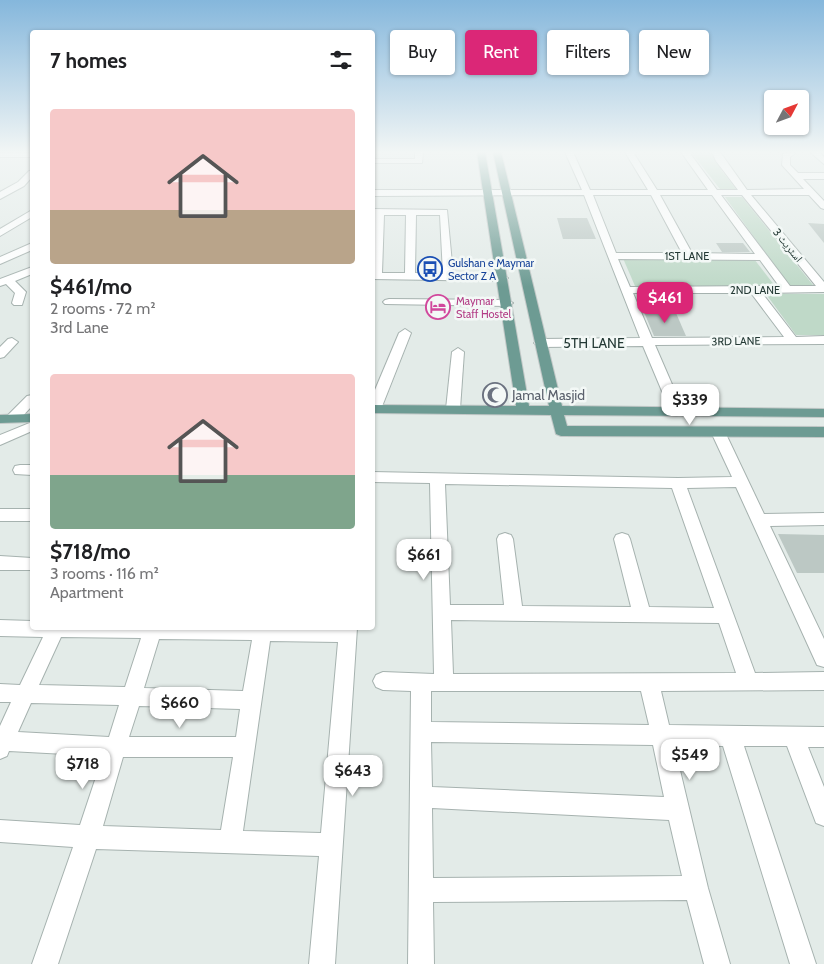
<!DOCTYPE html>
<html lang="en">
<head>
<meta charset="utf-8">
<style>
  body { margin:0; font-family:Cabin,"Noto Naskh Arabic",sans-serif; background:#f6f6f6; color:#202124; height:100vh; display:flex; flex-direction:column; font-size:19px; white-space:nowrap }
  * { box-sizing:border-box; margin:0 }
  p { font-size:16px; color:#757577 }
  .icon { flex:none; width:28px; height:28px; fill:none; stroke:currentColor; stroke-width:2; stroke-linecap:round; stroke-linejoin:round }
  .map { position:relative; flex:1; overflow:hidden }
  .drawer { position:absolute; left:30px; top:30px; width:345px; height:600px; display:flex; flex-direction:column; background:#fff; border-radius:5px; box-shadow:0 1px 4px #0004 }
  .drawer>* { flex:none }
  .guide { position:absolute; left:390px; top:30px; width:359px; height:45px; display:flex; gap:10px }
  .needle { width:32px; rotate:49deg }
  .fabs { position:absolute; left:764px; top:90px; display:grid; gap:10px }
  .fabs a { display:grid; place-items:center; width:45px; height:45px; border-radius:5px; background:#fff; box-shadow:0 1px 4px #0004; font-size:25px }
  .price { position:absolute; translate:-50% -42px; padding:0 11px; border-radius:10px; background:#fff; color:#222; font-size:16px; line-height:32px; filter:drop-shadow(0 1px 2px #0008) }
  .price::after { content:''; position:absolute; left:50%; top:30px; width:15px; height:11px; margin-left:-8px; background:inherit; clip-path:polygon(0 0,100% 0,50% 100%) }
  .price.active { background:#db2777; color:#fff }
  ul { padding:0; list-style:none }
  li { display:grid; align-content:center; gap:10px; height:265px; padding:0 20px }
  li span { display:grid; place-items:center; height:155px; border-radius:5px; color:#555 }
  li>.icon { margin-inline-start:auto }
  span .icon { width:90px; height:90px; fill:#fffc; stroke-width:1 }
  li b { font-size:21px }
  h2 { display:flex; justify-content:space-between; align-items:center; height:60px; padding:0 20px; font-size:21px }
  .tag { padding:0 18px; border-radius:5px; background:#fff; box-shadow:0 1px 4px #0004; font-size:18px; line-height:45px }
  .tag.active { background:#db2777; color:#fff }
  .map>svg:first-child { display:block }
  .green { fill:#bfd9c8 }
  .building { fill:#bcc8c4 }
  .lines { fill:none; stroke-linecap:round; stroke-linejoin:round }
  .minor-casing { stroke:#a6b2af; stroke-width:2 }
  .major-casing { stroke:#c2c8c7; stroke-width:2 }
  .minor { fill:#fff; fill-rule:evenodd }
  .major { fill:#6d9b93; fill-rule:evenodd }
  .labels { text-anchor:middle; dominant-baseline:central; stroke-width:5; stroke-linejoin:round; paint-order:stroke }
  .far-street-label { font-size:11px; fill:#253a36; stroke:#f3f8f6 }
  .far-transit-label { font-size:11px; fill:#164399; stroke:#f3f8f6; text-anchor:start }
  .far-hotel-label { font-size:11px; fill:#b23c85; stroke:#f3f8f6; text-anchor:start }
  .street-label { font-size:14px; fill:#253a36; stroke:#f3f8f6 }
  .worship-label { font-size:14px; fill:#5b616d; stroke:#f3f8f6; text-anchor:start }
</style>
</head>
<body>
<div class="map">
<svg width="824" height="964" viewBox="0 0 824 964">
  <rect width="100%" height="100%" fill="#e3ebe8"/>
  <g class="green">
    <path d="M 691,152 L 712,152 L 722,171 L 736,189 L 720,189 Z"/>
    <path d="M 725,197 L 742,197 L 813,285 L 789,285 Z"/>
    <path d="M 622,256 L 754,259 L 775,286 L 635,286 Z"/>
    <path d="M 766,294 L 824,294 L 824,335 L 796,335 Z"/>
  </g>
  <g class="building">
    <path d="M 557,218 L 587,218 L 596,239 L 563,239 Z"/>
    <path d="M 808,223 L 824,224 L 824,243 Z"/>
    <path d="M 716,243 L 743,243 L 750,252 L 722,252 Z"/>
    <path d="M 644,312 L 676,313 L 686,336 L 654,336 Z"/>
    <path d="M 778,534 L 824,535 L 824,573 L 797,573 Z"/>
  </g>
  <g class="lines">
    <defs>
      <g id="minor">
        <path d="M 415,152 L 423,152 L 422,163 L 372,163 L 372,159 L 415,159 Z"/>
        <path d="M 565,152 L 573,152 L 590,190 L 648,190 L 625,152 L 633,152 L 657,190 L 708,190 L 681,152 L 689,152 L 717,190 L 738,190 L 716,161 L 712,152 L 720,152 L 747,190 L 804,189 L 782,165 L 783,154 L 797,152 L 790,157 L 790,165 L 798,173 L 824,173 L 824,179 L 803,179 L 824,201 L 824,209 L 821,208 L 809,195 L 751,195 L 824,282 L 824,292 L 762,293 L 796,337 L 824,336 L 824,344 L 655,345 L 684,412 L 677,416 L 672,415 L 643,346 L 540,347 L 534,343 L 540,339 L 640,338 L 584,195 L 372,196 L 372,190 L 582,190 ZM 593,195 L 651,195 L 682,253 L 616,253 ZM 660,195 L 712,195 L 755,254 L 692,253 ZM 721,195 L 742,195 L 816,286 L 790,286 ZM 618,259 L 760,260 L 779,286 L 630,287 ZM 633,293 L 751,293 L 784,337 L 652,338 Z"/>
        <path d="M 810,152 L 819,152 L 824,157 L 824,164 Z"/>
        <rect x="0" y="153" width="32" height="4"/>
        <path d="M 29,171 L 32,171 L 32,177 L 24,186 L 0,199 L 0,192 L 18,182 Z"/>
        <path d="M 372,209 L 447,210 L 453,274 L 503,275 L 508,278 L 503,281 L 372,279 L 375,215 L 372,215 ZM 384,215 L 406,215 L 405,273 L 382,273 ZM 416,215 L 440,215 L 443,274 L 415,273 Z"/>
        <path d="M 32,210 L 32,217 L 0,236 L 0,229 Z"/>
        <path d="M 32,243 L 32,250 L 0,264 L 0,257 Z"/>
        <path d="M 32,267 L 32,274 L 15,281 L 26,292 L 22,305 L 14,305 L 12,303 L 15,293 L 6,284 L 0,286 L 0,279 Z"/>
        <path d="M 389,299 L 507,300 L 513,303 L 507,306 L 385,304 L 383,302 L 385,300 Z"/>
        <path d="M 405,329 L 411,333 L 381,409 L 379,412 L 372,413 L 372,397 L 399,333 Z"/>
        <path d="M 12,338 L 18,342 L 4,357 L 0,358 L 0,347 L 8,339 Z"/>
        <path d="M 458,348 L 464,352 L 460,409 L 453,413 L 446,409 L 452,352 Z"/>
        <path d="M 32,395 L 32,406 L 18,421 L 8,421 L 6,418 L 8,415 L 27,396 Z"/>
        <path d="M 32,422 L 32,431 L 0,445 L 0,435 Z"/>
        <path d="M 718,427 L 723,429 L 725,432 L 764,514 L 824,513 L 824,525 L 770,526 L 824,639 L 824,667 L 817,665 L 736,487 L 687,488 L 755,673 L 824,672 L 824,690 L 661,691 L 669,725 L 824,727 L 824,747 L 808,747 L 824,787 L 824,826 L 816,823 L 787,746 L 744,746 L 816,964 L 790,964 L 723,746 L 674,745 L 708,888 L 730,964 L 704,964 L 687,900 L 433,902 L 434,964 L 408,964 L 411,691 L 383,690 L 376,687 L 373,681 L 376,675 L 383,672 L 434,674 L 430,483 L 372,482 L 372,472 L 678,478 L 732,477 L 711,432 L 713,429 ZM 445,484 L 672,488 L 714,608 L 649,607 L 630,539 L 628,535 L 622,533 L 616,535 L 614,539 L 631,607 L 522,606 L 513,539 L 511,535 L 505,533 L 499,535 L 497,539 L 504,605 L 450,605 ZM 451,620 L 719,623 L 736,673 L 453,674 ZM 431,691 L 641,691 L 649,725 L 431,722 ZM 431,742 L 653,745 L 664,797 L 432,787 ZM 432,808 L 669,820 L 682,876 L 433,878 Z"/>
        <path d="M 20,465 L 32,465 L 32,475 L 15,474 L 13,470 L 15,466 Z"/>
        <rect x="0" y="509" width="32" height="12"/>
        <path d="M 0,556 L 32,558 L 32,570 L 0,570 Z"/>
        <path d="M 0,620 L 32,621 L 32,628 L 357,628 L 335,964 L 309,964 L 319,856 L 96,849 L 58,964 L 32,964 L 73,847 L 0,842 L 0,820 L 80,825 L 103,756 L 9,751 L 7,756 L 0,759 L 0,726 L 11,702 L 0,702 L 0,684 L 20,685 L 43,637 L 0,636 ZM 61,637 L 141,638 L 125,687 L 39,685 ZM 159,639 L 252,640 L 243,691 L 144,688 ZM 270,641 L 338,642 L 321,833 L 243,831 ZM 31,703 L 119,705 L 109,737 L 18,732 ZM 139,706 L 240,709 L 236,737 L 129,737 ZM 123,757 L 233,757 L 221,830 L 103,826 Z"/>
      </g>
      <g id="major">
        <path d="M 477,152 L 485,152 L 529,406 L 549,406 L 493,152 L 501,152 L 562,406 L 824,409 L 824,417 L 564,415 L 567,426 L 824,427 L 824,437 L 561,436 L 556,434 L 551,415 L 372,413 L 372,405 L 516,406 Z"/>
        <path d="M 32,414 L 32,422 L 0,423 L 0,415 Z"/>
      </g>
    </defs>
    <use href="#minor" class="minor-casing"/>
    <use href="#major" class="major-casing"/>
    <use href="#minor" class="minor"/>
    <use href="#major" class="major"/>
  </g>
  <linearGradient id="sky" x2="0" y2="1"><stop stop-color="#85b7dc"/><stop offset="0.53" stop-color="#f2f6f5"/><stop offset="1" stop-color="#f2f6f5" stop-opacity="0"/></linearGradient>
  <rect width="824" height="287" fill="url(#sky)"/>
  <defs>
    <symbol id="bus-ring" viewBox="-11 -11 22 22"><circle r="9.5" fill="#f3f8f6" stroke="#1a4fb4" stroke-width="1.5"/><path d="M-5-6H5V4H4V6H2V4H-2V6H-4V4H-5ZM-3.5-4V0h7V-4ZM-3.5 1.2v1.5H-2V1.2ZM2 1.2v1.5H3.5V1.2Z" fill="#1a4fb4"/></symbol>
    <symbol id="hotel-ring" viewBox="-11 -11 22 22"><circle r="9.5" fill="#f3f8f6" stroke="#d1479c" stroke-width="1.5"/><path d="M-6-4.5h1.5V1H6V5H4.5V3h-9V5H-6ZM-4 0a1.8 1.8 0 1 1 3.6 0ZM.5 0V-2.5h3Q6-2.5 6 0Z" fill="#d1479c"/></symbol>
    <symbol id="mosque-ring" viewBox="-11 -11 22 22"><circle r="9.5" fill="#f3f8f6" stroke="#6b7280" stroke-width="1.5"/><path d="M3.5-4.9A6 6 0 1 0 3.5 4.9A5 5 0 1 1 3.5-4.9Z" fill="#6b7280"/></symbol>
  </defs>
  <g fill-rule="evenodd">
    <use href="#bus-ring" x="416" y="255" width="28" height="28"/>
    <use href="#hotel-ring" x="424" y="293" width="28" height="28"/>
    <use href="#mosque-ring" x="481" y="381" width="28" height="28"/>
  </g>
  <g class="labels">
    <g class="far-street-label">
      <text transform="translate(788 245) rotate(51)">اسٹریٹ 3</text>
      <text x="687" y="256">1ST LANE</text>
      <text x="755" y="290">2ND LANE</text>
      <text transform="translate(736 341) rotate(-1)">3RD LANE</text>
    </g>
    <g class="far-transit-label">
      <text x="448" y="263">Gulshan e Maymar<tspan x="448" dy="13">Sector Z A</tspan></text>
    </g>
    <g class="far-hotel-label">
      <text x="456" y="301">Maymar<tspan x="456" dy="13">Staff Hostel</tspan></text>
    </g>
    <g class="street-label">
      <text x="594" y="343">5TH LANE</text>
    </g>
    <g class="worship-label">
      <text x="512" y="395">Jamal Masjid</text>
    </g>
  </g>
</svg>
<div class="fabs">
<a><svg class="needle" viewBox="-14 -14 28 28"><path d="M0-13l5 13h-10z" fill="#e53935"/><path d="M0 13l5-13h-10z" fill="#757577"/></svg></a>
</div>
<b class="price active" style="left:665px;top:324px">$461</b>
<b class="price" style="left:690px;top:426px">$339</b>
<b class="price" style="left:424px;top:581px">$661</b>
<b class="price" style="left:180px;top:729px">$660</b>
<b class="price" style="left:690px;top:781px">$549</b>
<b class="price" style="left:83px;top:790px">$718</b>
<b class="price" style="left:353px;top:797px">$643</b>
<div class="guide">
<a class="tag">Buy</a>
<a class="tag active">Rent</a>
<a class="tag">Filters</a>
<a class="tag">New</a>
</div>
<section class="drawer">
<h2>7 homes<svg class="icon" aria-label="filters" viewBox="0 0 24 24"><path d="M4 7h16M4 17h16"/><circle cx="9" cy="7" r="2"/><circle cx="15" cy="17" r="2"/></svg></h2>
<ul>
<li><span style="background:linear-gradient(#f6c9c9 65%,#b9a48a 0)"><svg class="icon" aria-label="home" viewBox="0 0 24 24"><path d="M3 11l9-7 9 7M6 9v11h12V9"/></svg></span><div><b>$461/mo</b><p>2 rooms · 72 m²</p><p>3rd Lane</p></div></li>
<li><span style="background:linear-gradient(#f6c9c9 65%,#7fa58c 0)"><svg class="icon" aria-label="home" viewBox="0 0 24 24"><path d="M3 11l9-7 9 7M6 9v11h12V9"/></svg></span><div><b>$718/mo</b><p>3 rooms · 116 m²</p><p>Apartment</p></div></li>
</ul>
</section>
</div>
</body>
</html>
